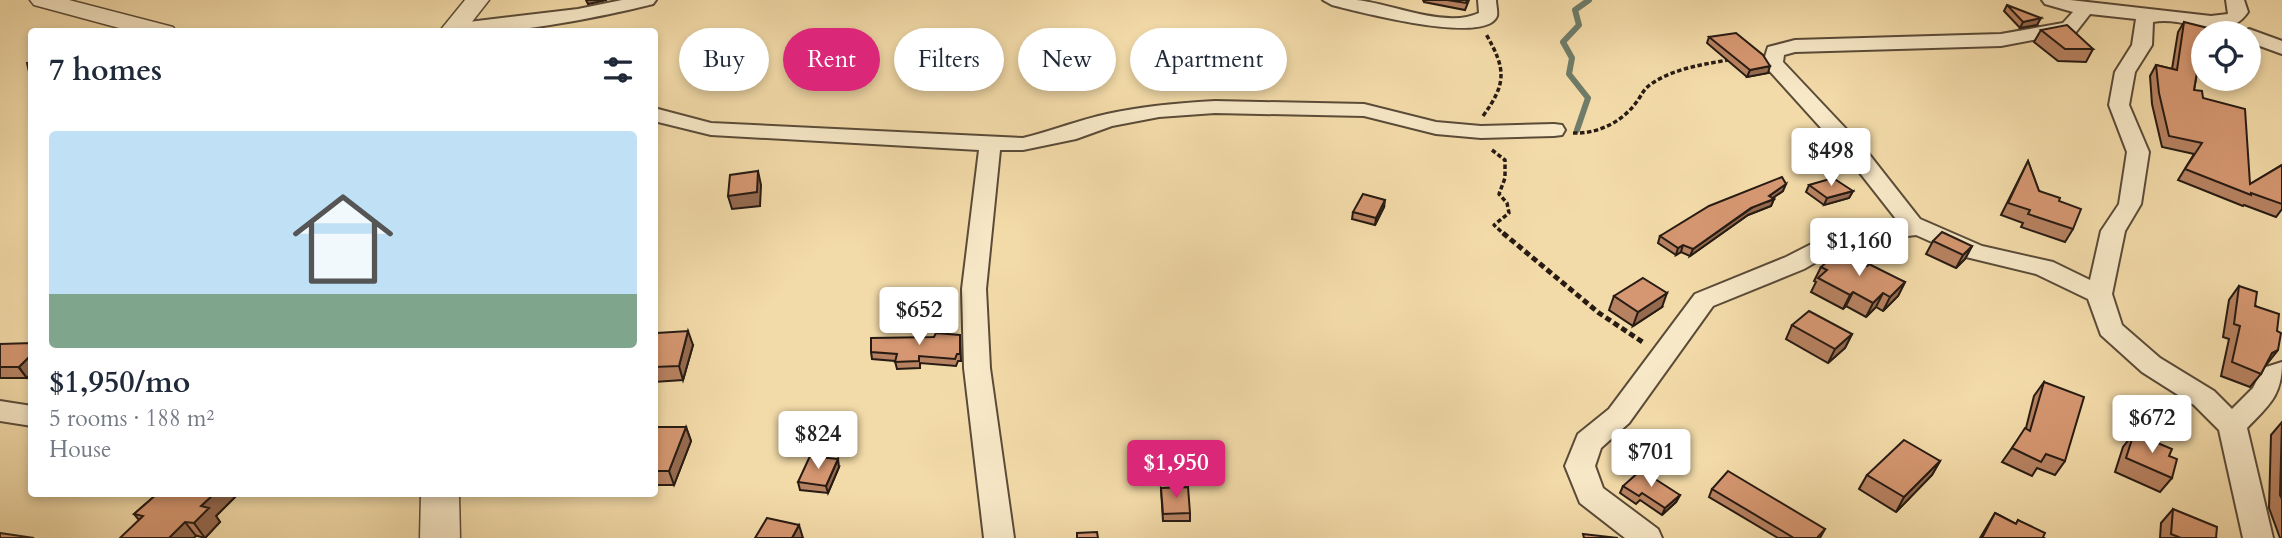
<!DOCTYPE html>
<html lang="en">
<head>
<meta charset="utf-8">
<style>
  body { margin:0; font-family:Cardo,serif; background:#f2f2f3; color:#1f2937; height:100vh; display:flex; flex-direction:column; font-size:26px; white-space:nowrap }
  * { box-sizing:border-box; margin:0 }
  p { font-size:23px; color:#747a83 }
  .icon { flex:none; width:38px; height:38px; fill:none; stroke:currentColor; stroke-width:2; stroke-linecap:round; stroke-linejoin:round }
  .map { position:relative; flex:1; overflow:hidden }
  .sheet { position:absolute; left:28px; top:28px; width:630px; height:469px; display:flex; flex-direction:column; background:#fff; border-radius:7px; box-shadow:0 4px 10px #0003 }
  .sheet>* { flex:none }
  .banner { position:absolute; left:679px; top:28px; width:665px; height:63px; display:flex; gap:14px }
  .buttons { position:absolute; left:2191px; top:21px; display:grid; gap:14px }
  .buttons a { display:grid; place-items:center; width:70px; height:70px; border-radius:50%; background:#fff; box-shadow:0 4px 10px #0003; font-size:35px }
  .price { position:absolute; translate:-50% -60px; padding:0 16px; border-radius:7px; background:#fff; color:#222; font-size:23px; line-height:46px; filter:drop-shadow(0 2px 4px #0008) }
  .price::after { content:''; position:absolute; left:50%; top:42px; width:21px; height:16px; margin-left:-10px; background:inherit; clip-path:polygon(0 0,100% 0,50% 100%) }
  .price.selected { background:#db2777; color:#fff }
  ul { padding:0; list-style:none }
  li { display:grid; align-content:center; gap:14px; height:371px; padding:0 21px }
  li+li { border-top:2px solid #e0e1e3 }
  li span { display:grid; place-items:center; height:217px; border-radius:7px; color:#555 }
  li>.icon { margin-inline-start:auto }
  span .icon { width:126px; height:126px; fill:#fffc; stroke-width:1 }
  li b { font-size:30px }
  h2 { display:flex; justify-content:space-between; align-items:center; height:84px; padding:0 21px; font-size:30px }
  .tag { padding:0 24px; border-radius:32px; background:#fff; box-shadow:0 4px 10px #0003; font-size:24px; line-height:63px }
  .tag.selected { background:#db2777; color:#fff }
  .map>svg:first-child { display:block }
  .lines { fill:none; stroke-linecap:round; stroke-linejoin:round }
  .stream { stroke:#6e7c69; stroke-width:6 }
  .minor-casing { stroke:#5a4b38; stroke-width:4 }
  .tertiary-casing { stroke:#5a4b38; stroke-width:3 }
  .path-far1 { stroke:#271b13; stroke-width:3.5; stroke-dasharray:4.5 2.5; stroke-linecap:butt }
  .path { stroke:#271b13; stroke-width:5; stroke-dasharray:6 3.5; stroke-linecap:butt }
  .minor { fill:#f7e8c7; fill-rule:evenodd }
  .tertiary { fill:#f7e8c7; fill-rule:evenodd }
  .wall { fill:#b78261; stroke:#271b13; stroke-width:2 }
  .shaded-wall { fill:#956a4f; stroke:#271b13; stroke-width:2 }
  .building { fill:#d59771; stroke:#271b13; stroke-width:2 }
</style>
</head>
<body>
<div class="map">
<svg width="2282" height="538" viewBox="0 0 2282 538">
  <rect width="100%" height="100%" fill="#f3dba9"/>
  <filter id="stains"><feTurbulence type="fractalNoise" baseFrequency=".00286" numOctaves="4"/><feColorMatrix values="0 0 0 0 .2 0 0 0 0 .09 0 0 0 0 .02 0 0 0 .5 -.17"/></filter>
  <radialGradient id="worn" r=".72"><stop offset=".6" stop-color="#630" stop-opacity="0"/><stop offset="1" stop-color="#630" stop-opacity=".3"/></radialGradient>
  <g class="lines">
    <path class="stream" d="M 1577,130 L 1588,98 L 1569,74 L 1572,58 L 1563,42 L 1579,25 L 1575,10 L 1589,0"/>
    <defs>
      <g id="minor">
        <path d="M 622,0 L 656,0 L 653,4 C 610,15 482,42 443,30 L 452,24 L 578,9 Z"/>
        <path d="M 1323,0 C 1334,0 1345,0 1356,0 C 1390,3 1446,29 1479,13 L 1478,0 L 1496,0 C 1496,4 1498,12 1497,16 C 1486,46 1356,11 1332,5 Z"/>
        <path d="M 2042,0 L 2070,0 L 2211,16 L 2228,14 L 2226,0 L 2244,0 L 2248,12 C 2226,45 2184,15 2153,22 L 2152,45 L 2135,72 L 2129,105 L 2149,152 L 2141,204 L 2125,231 L 2112,294 L 2122,325 L 2160,358 L 2214,391 L 2232,409 L 2253,388 L 2263,368 L 2282,362 C 2282,396 2269,405 2247,428 L 2273,538 L 2243,538 L 2219,430 L 2194,405 L 2142,372 L 2101,335 L 2088,299 L 2036,274 L 1966,257 L 1916,235 L 1849,243 L 1804,269 L 1713,306 L 1629,423 L 1601,448 L 1595,466 L 1603,488 L 1658,529 L 1662,538 L 1625,538 L 1580,503 L 1565,466 L 1578,434 L 1609,409 L 1695,294 L 1786,257 L 1837,231 L 1900,224 L 1849,159 L 1766,67 L 1763,63 L 1768,47 L 1795,40 L 2001,34 L 2063,23 L 2073,12 L 2045,4 ZM 2090,14 L 2136,19 L 2132,45 L 2115,72 L 2109,105 L 2127,152 L 2119,204 L 2101,231 L 2090,280 L 2053,262 L 1982,246 L 1920,219 L 1865,149 L 1783,62 L 1784,55 L 1795,52 L 2001,46 L 2076,32 Z"/>
        <path d="M 2249,29 L 2282,41 L 2282,54 L 2249,42 L 2249,33 L 2241,33 Z"/>
        <path d="M 1215,101 L 1364,104 L 1436,122 L 1481,126 L 1554,124 L 1562,125 L 1565,130 L 1562,135 L 1554,136 L 1481,138 L 1436,134 L 1364,116 L 1215,113 L 1159,117 L 1112,126 L 1076,139 L 1023,150 L 1000,150 L 986,289 L 990,368 L 1014,538 L 984,538 L 964,368 L 962,289 L 979,150 L 711,135 L 654,121 L 654,108 L 711,123 L 1023,138 C 1051,131 1079,120 1107,114 C 1143,106 1179,103 1215,101 Z"/>
        <path d="M 0,401 L 32,406 L 32,426 L 0,421 Z"/>
      </g>
      <g id="tertiary">
        <path d="M 30,0 L 69,0 L 173,27 L 176,32 L 134,32 L 34,5 Z"/>
        <path d="M 465,0 L 489,0 L 464,32 L 439,32 Z"/>
        <path d="M 421,494 L 459,494 L 460,538 L 420,538 Z"/>
      </g>
    </defs>
    <use href="#minor" class="minor-casing"/>
    <use href="#tertiary" class="tertiary-casing"/>
    <g class="path-far1">
      <path d="M 1483,116 C 1507,83 1506,69 1486,34"/>
      <path d="M 1573,133 C 1598,134 1623,122 1638,100 C 1642,94 1644,89 1651,84 C 1674,68 1706,64 1733,59"/>
      <path d="M 1492,150 L 1505,160 L 1505,178 L 1499,194 L 1507,203 L 1509,213 L 1494,225 L 1505,235"/>
    </g>
    <path class="path" d="M 1503,233 L 1599,313 L 1644,343"/>
    <use href="#minor" class="minor"/>
    <use href="#tertiary" class="tertiary"/>
  </g>
  <g class="wall">
    <path d="M 1423,0 L 1469,0 L 1465,10 L 1424,2 Z"/>
    <path d="M 2007,5 L 2037,25 L 2020,28 L 2004,11 Z"/>
    <path d="M 2184,22 L 2203,33 L 2203,62 L 2199,61 L 2194,90 L 2203,98 L 2250,184 L 2282,165 L 2282,209 L 2276,217 L 2244,205 L 2243,206 L 2178,180 L 2194,154 L 2162,147 L 2152,104 L 2150,76 L 2156,65 L 2172,69 L 2178,32 Z"/>
    <path d="M 2041,30 L 2093,49 L 2086,62 L 2058,61 L 2034,42 Z"/>
    <path d="M 1709,37 L 1768,73 L 1747,77 L 1707,43 Z"/>
    <path d="M 2028,161 L 2039,191 L 2059,201 L 2073,229 L 2065,242 L 2021,227 L 2023,223 L 2001,215 Z"/>
    <path d="M 1809,185 L 1853,191 L 1849,198 L 1824,205 L 1806,192 Z"/>
    <path d="M 1783,191 L 1772,198 L 1774,199 L 1771,206 L 1748,215 L 1690,256 L 1681,252 L 1676,255 L 1658,243 L 1660,236 Z"/>
    <path d="M 1384,207 L 1375,225 L 1352,219 L 1353,212 Z"/>
    <path d="M 1933,241 L 1972,246 L 1965,259 L 1956,268 L 1926,254 Z"/>
    <path d="M 1867,266 L 1905,282 L 1898,296 L 1883,311 L 1876,307 L 1866,317 L 1846,306 L 1843,309 L 1811,292 L 1816,282 L 1814,281 L 1821,267 Z"/>
    <path d="M 2239,286 L 2277,331 L 2278,350 L 2266,364 L 2261,374 L 2250,387 L 2221,376 L 2229,339 L 2223,337 L 2229,300 Z"/>
    <path d="M 1614,296 L 1662,307 L 1633,326 L 1609,310 Z"/>
    <path d="M 1792,325 L 1852,334 L 1845,348 L 1828,363 L 1786,339 Z"/>
    <path d="M 960,335 L 961,361 L 958,361 L 956,366 L 920,363 L 920,368 L 897,369 L 895,361 L 872,359 L 871,352 L 934,337 Z"/>
    <path d="M 654,340 L 693,345 L 683,380 L 654,382 Z"/>
    <path d="M 0,344 L 27,378 L 0,378 Z"/>
    <path d="M 2044,382 L 2065,461 L 2055,475 L 2037,468 L 2032,476 L 2002,462 L 2026,428 L 2034,396 Z"/>
    <path d="M 2282,422 L 2282,538 L 2280,538 L 2269,508 L 2271,435 Z"/>
    <path d="M 686,427 L 691,441 L 674,485 L 654,485 L 654,433 Z"/>
    <path d="M 2134,433 L 2172,478 L 2160,492 L 2115,472 L 2123,447 Z"/>
    <path d="M 1940,461 L 1932,475 L 1896,512 L 1859,489 L 1867,475 Z"/>
    <path d="M 839,467 L 828,493 L 800,490 L 798,482 Z"/>
    <path d="M 1623,486 L 1680,495 L 1676,502 L 1662,515 L 1640,500 L 1636,504 L 1620,493 Z"/>
    <path d="M 1161,488 L 1190,513 L 1190,521 L 1163,521 Z"/>
    <path d="M 1712,489 L 1825,529 L 1820,538 L 1778,538 L 1709,497 Z"/>
    <path d="M 157,494 L 233,494 L 235,497 L 216,516 L 220,522 L 205,538 L 139,520 L 134,514 Z"/>
    <path d="M 2173,509 L 2216,538 L 2160,538 L 2161,523 Z"/>
    <path d="M 1995,513 L 2016,524 L 2018,520 L 2044,538 L 1980,538 Z"/>
  </g>
  <g class="shaded-wall">
    <path d="M 586,0 L 607,0 L 588,4 Z"/>
    <path d="M 2041,18 L 2037,25 L 2020,28 L 2023,22 Z"/>
    <path d="M 1770,66 L 1768,73 L 1747,77 L 1750,70 Z"/>
    <path d="M 758,171 L 761,185 L 760,206 L 732,209 L 728,196 Z"/>
    <path d="M 1786,184 L 1783,191 L 1767,202 L 1774,199 L 1771,206 L 1748,215 L 1690,256 L 1693,249 Z"/>
    <path d="M 1853,191 L 1849,198 L 1824,205 L 1827,198 Z"/>
    <path d="M 1385,200 L 1384,207 L 1375,225 L 1376,218 Z"/>
    <path d="M 1683,245 L 1681,252 L 1676,255 L 1678,248 Z"/>
    <path d="M 1972,246 L 1965,259 L 1956,268 L 1963,255 Z"/>
    <path d="M 1905,282 L 1898,296 L 1883,311 L 1890,297 Z"/>
    <path d="M 1853,292 L 1846,306 L 1843,309 L 1850,295 Z"/>
    <path d="M 1667,293 L 1662,307 L 1633,326 L 1638,312 Z"/>
    <path d="M 1883,293 L 1876,307 L 1866,317 L 1873,303 Z"/>
    <path d="M 688,331 L 693,345 L 683,380 L 679,366 Z"/>
    <path d="M 1852,334 L 1845,348 L 1828,363 L 1835,349 Z"/>
    <path d="M 2278,350 L 2267,364 L 2261,367 L 2272,353 Z"/>
    <path d="M 32,354 L 32,373 L 27,378 L 19,367 Z"/>
    <path d="M 686,427 L 691,441 L 674,485 L 669,471 Z"/>
    <path d="M 838,459 L 839,467 L 828,493 L 826,486 Z"/>
    <path d="M 1940,461 L 1932,475 L 1896,512 L 1904,497 Z"/>
    <path d="M 214,494 L 233,494 L 235,497 L 216,516 L 220,522 L 205,538 L 194,523 L 201,506 Z"/>
    <path d="M 1680,495 L 1676,502 L 1662,515 L 1665,508 Z"/>
    <path d="M 185,522 L 196,536 L 194,538 L 169,538 Z"/>
    <path d="M 799,525 L 803,538 L 792,538 Z"/>
  </g>
  <g class="building">
    <path d="M 1447,0 L 1467,0 L 1466,3 Z"/>
    <path d="M 2007,5 L 2041,18 L 2023,22 Z"/>
    <path d="M 2184,22 L 2220,31 L 2219,33 L 2203,33 L 2203,50 L 2201,49 L 2194,90 L 2202,91 L 2203,98 L 2245,109 L 2250,184 L 2282,165 L 2282,204 L 2251,193 L 2251,195 L 2185,169 L 2202,143 L 2169,136 L 2159,93 L 2156,65 L 2177,70 Z"/>
    <path d="M 2067,25 L 2093,49 L 2065,49 L 2041,30 Z"/>
    <path d="M 1736,33 L 1763,55 L 1770,66 L 1750,70 L 1709,37 Z"/>
    <path d="M 32,62 L 32,85 L 27,63 Z"/>
    <path d="M 2028,161 L 2039,191 L 2060,198 L 2059,201 L 2081,209 L 2073,229 L 2028,214 L 2030,210 L 2008,203 Z"/>
    <path d="M 758,171 L 757,192 L 728,196 L 730,175 Z"/>
    <path d="M 1782,177 L 1786,184 L 1769,196 L 1774,199 L 1751,208 L 1693,249 L 1683,245 L 1678,248 L 1660,236 L 1709,206 Z"/>
    <path d="M 1833,178 L 1853,191 L 1827,198 L 1809,185 Z"/>
    <path d="M 1363,194 L 1385,200 L 1376,218 L 1353,212 Z"/>
    <path d="M 1942,232 L 1972,246 L 1963,255 L 1933,241 Z"/>
    <path d="M 1835,255 L 1844,255 L 1867,266 L 1869,264 L 1905,282 L 1890,297 L 1883,293 L 1873,303 L 1853,292 L 1850,295 L 1818,278 L 1827,270 L 1821,267 Z"/>
    <path d="M 1643,278 L 1667,293 L 1638,312 L 1614,296 Z"/>
    <path d="M 2239,286 L 2257,292 L 2255,306 L 2279,314 L 2277,331 L 2281,333 L 2278,350 L 2272,353 L 2261,374 L 2232,362 L 2240,326 L 2234,324 Z"/>
    <path d="M 1809,311 L 1852,334 L 1835,349 L 1792,325 Z"/>
    <path d="M 688,331 L 679,366 L 654,367 L 654,340 L 657,333 Z"/>
    <path d="M 936,333 L 960,335 L 960,354 L 957,354 L 955,359 L 919,356 L 919,361 L 895,362 L 897,354 L 871,352 L 871,338 L 934,337 Z"/>
    <path d="M 32,343 L 32,354 L 19,367 L 0,367 L 0,344 Z"/>
    <path d="M 2044,382 L 2084,397 L 2065,461 L 2046,454 L 2041,462 L 2012,448 L 2025,428 L 2030,431 Z"/>
    <path d="M 2282,422 L 2282,499 L 2280,495 Z"/>
    <path d="M 657,427 L 686,427 L 669,471 L 654,471 L 654,433 Z"/>
    <path d="M 2134,433 L 2172,449 L 2169,456 L 2177,459 L 2172,478 L 2126,458 Z"/>
    <path d="M 1904,440 L 1940,461 L 1904,497 L 1867,475 Z"/>
    <path d="M 810,456 L 838,459 L 826,486 L 798,482 Z"/>
    <path d="M 1641,470 L 1680,495 L 1665,508 L 1642,493 L 1639,496 L 1623,486 Z"/>
    <path d="M 1728,471 L 1825,529 L 1817,538 L 1794,538 L 1712,489 Z"/>
    <path d="M 1188,487 L 1190,513 L 1163,514 L 1161,488 Z"/>
    <path d="M 157,494 L 214,494 L 201,506 L 209,508 L 194,523 L 185,522 L 169,538 L 120,538 L 143,516 L 134,514 Z"/>
    <path d="M 2173,509 L 2217,527 L 2216,538 L 2181,538 L 2171,534 Z"/>
    <path d="M 1995,513 L 2016,524 L 2018,520 L 2045,533 L 2043,537 L 2044,538 L 1982,538 Z"/>
    <path d="M 767,518 L 799,525 L 792,538 L 755,538 Z"/>
    <path d="M 1097,532 L 1098,538 L 1077,538 L 1077,533 Z"/>
    <path d="M 0,533 L 34,538 L 0,538 Z"/>
    <path d="M 1583,534 L 1618,538 L 1584,538 Z"/>
  </g>
  <rect width="100%" height="100%" filter="url(#stains)"/>
  <rect width="100%" height="100%" fill="url(#worn)"/>
</svg>
<div class="buttons">
<a><svg class="icon" aria-label="locate" viewBox="0 0 24 24"><circle cx="12" cy="12" r="6"/><path d="M12 2v4M12 18v4M2 12h4M18 12h4"/></svg></a>
</div>
<b class="price" style="left:1831px;top:188px">$498</b>
<b class="price" style="left:1859px;top:278px">$1,160</b>
<b class="price" style="left:919px;top:347px">$652</b>
<b class="price" style="left:2152px;top:455px">$672</b>
<b class="price" style="left:818px;top:471px">$824</b>
<b class="price" style="left:1651px;top:489px">$701</b>
<b class="price selected" style="left:1176px;top:500px">$1,950</b>
<div class="banner">
<a class="tag">Buy</a>
<a class="tag selected">Rent</a>
<a class="tag">Filters</a>
<a class="tag">New</a>
<a class="tag">Apartment</a>
</div>
<section class="sheet">
<h2>7 homes<svg class="icon" aria-label="filters" viewBox="0 0 24 24"><path d="M4 7h16M4 17h16"/><circle cx="9" cy="7" r="2"/><circle cx="15" cy="17" r="2"/></svg></h2>
<ul>
<li><span style="background:linear-gradient(#bfe0f5 75%,#7fa58c 0)"><svg class="icon" aria-label="home" viewBox="0 0 24 24"><path d="M3 11l9-7 9 7M6 9v11h12V9"/></svg></span><div><b>$1,950/mo</b><p>5 rooms · 188 m²</p><p>House</p></div></li>
</ul>
</section>
</div>
</body>
</html>
